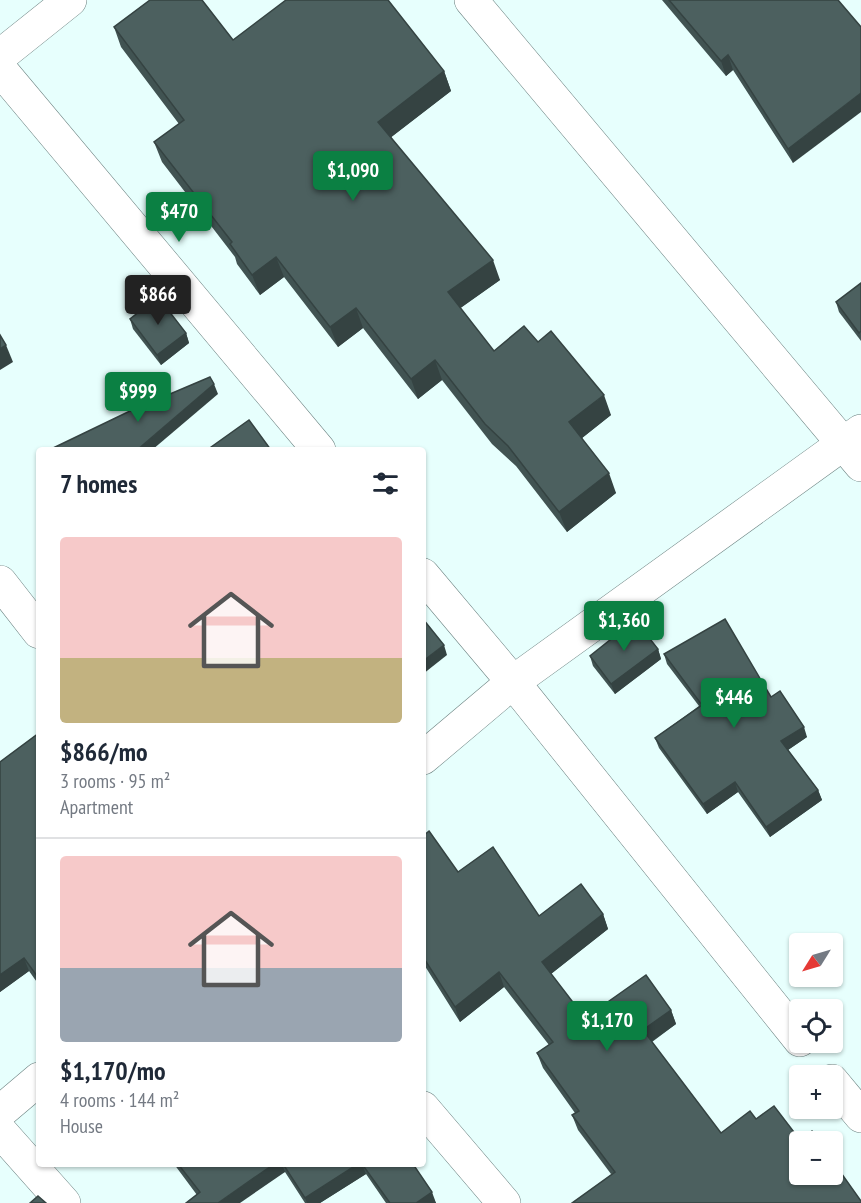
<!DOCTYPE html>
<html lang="en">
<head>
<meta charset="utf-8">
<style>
  body { margin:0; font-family:"PT Sans Narrow",sans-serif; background:#f2f2f3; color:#1f2937; height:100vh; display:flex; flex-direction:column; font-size:22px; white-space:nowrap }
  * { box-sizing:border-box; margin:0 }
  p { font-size:20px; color:#747a83 }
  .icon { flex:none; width:33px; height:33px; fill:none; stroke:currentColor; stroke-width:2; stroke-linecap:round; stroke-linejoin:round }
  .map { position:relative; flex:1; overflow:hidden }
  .side { position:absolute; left:36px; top:447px; width:390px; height:720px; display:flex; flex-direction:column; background:#fff; border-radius:6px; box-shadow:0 2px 4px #0004 }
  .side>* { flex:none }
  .needle { width:39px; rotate:233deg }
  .controls { position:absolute; left:789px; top:933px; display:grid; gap:12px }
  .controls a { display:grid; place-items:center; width:54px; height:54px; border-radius:6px; background:#fff; box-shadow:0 2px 4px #0004; font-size:30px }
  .price { position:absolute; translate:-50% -51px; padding:0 14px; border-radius:6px; background:#0b8043; color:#fff; font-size:20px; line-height:39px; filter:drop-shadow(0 2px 3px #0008) }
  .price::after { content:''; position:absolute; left:50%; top:36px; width:18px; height:14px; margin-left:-9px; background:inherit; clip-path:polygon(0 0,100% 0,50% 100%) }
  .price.selected { background:#222; color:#fff }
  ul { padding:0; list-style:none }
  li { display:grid; align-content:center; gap:12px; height:318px; padding:0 24px }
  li+li { border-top:2px solid #e0e1e3 }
  li span { display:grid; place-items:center; height:186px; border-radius:6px; color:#555 }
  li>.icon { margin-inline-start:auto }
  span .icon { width:108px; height:108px; fill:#fffc; stroke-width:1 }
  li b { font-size:26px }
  h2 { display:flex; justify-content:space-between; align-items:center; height:72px; padding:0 24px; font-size:26px }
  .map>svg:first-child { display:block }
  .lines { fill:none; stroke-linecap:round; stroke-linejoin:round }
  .minor-casing { stroke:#6c8281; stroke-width:34 }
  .minor { stroke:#fff; stroke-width:33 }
  .wall { fill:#415352 }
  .shaded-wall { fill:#354342 }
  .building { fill:#4c605f; stroke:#354342; stroke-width:1.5 }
</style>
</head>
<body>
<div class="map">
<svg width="861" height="1203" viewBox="0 0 861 1203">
  <rect width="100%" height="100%" fill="#e7fffd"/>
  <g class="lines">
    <defs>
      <g id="minor">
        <path d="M 471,0 L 861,465"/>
        <path d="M 0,56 L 70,0"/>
        <path d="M 0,69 L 319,450"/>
        <path d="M 423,575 L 513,682 L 800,1040"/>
        <path d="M 0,582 L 39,632"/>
        <path d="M 423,758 L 513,682 L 861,431"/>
        <path d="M 832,1081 L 861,1116"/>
        <path d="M 423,1108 L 504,1203"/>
        <path d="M 0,1112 L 39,1079"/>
        <path d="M 0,1131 L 64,1203"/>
      </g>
    </defs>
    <use href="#minor" class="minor-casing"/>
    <use href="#minor" class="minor"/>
  </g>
  <g class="wall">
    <path d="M 149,0 L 202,0 L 233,40 L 444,71 L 451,91 L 391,137 L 500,280 L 460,308 L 494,351 L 538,342 L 611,415 L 582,438 L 616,493 L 567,532 L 516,466 L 492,444 L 442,380 L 418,399 L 363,328 L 338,347 L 284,277 L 260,295 L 237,264 L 235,257 L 162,162 L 154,142 L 179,124 L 121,47 L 114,27 L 149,1 Z"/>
    <path d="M 662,0 L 838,0 L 793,163 L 733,70 L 726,76 Z"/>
    <path d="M 861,283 L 861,341 L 839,312 L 836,302 Z"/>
    <path d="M 130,319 L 186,333 L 189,343 L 161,365 L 133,329 Z"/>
    <path d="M 658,649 L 661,659 L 615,694 L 593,666 L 590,656 Z"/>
    <path d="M 664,654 L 771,697 L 807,737 L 788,750 L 818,790 L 822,800 L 770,837 L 738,792 L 707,814 L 659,748 L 655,738 L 699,706 L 667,664 Z"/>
    <path d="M 39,733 L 39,985 L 29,971 L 0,992 L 0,762 Z"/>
    <path d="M 423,836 L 458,872 L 539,916 L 603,914 L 608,929 L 551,974 L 585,1018 L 671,1010 L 676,1024 L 652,1042 L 721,1133 L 756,1119 L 800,1140 L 819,1142 L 611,1174 L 578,1130 L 572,1115 L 575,1113 L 543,1068 L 537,1053 L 549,1045 L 504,987 L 460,1022 L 423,963 Z"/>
    <path d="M 174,1164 L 413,1164 L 436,1203 L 386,1203 L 366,1174 L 320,1203 L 305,1203 L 285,1172 L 197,1195 Z"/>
  </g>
  <g class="shaded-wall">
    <path d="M 728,55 L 733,70 L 726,76 L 721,61 Z"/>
    <path d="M 444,71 L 451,91 L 385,142 L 378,122 Z"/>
    <path d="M 861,93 L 861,112 L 793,163 L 788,149 Z"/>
    <path d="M 276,257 L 284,277 L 260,295 L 252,275 Z"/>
    <path d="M 493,260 L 500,280 L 455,312 L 448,292 Z"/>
    <path d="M 356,308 L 363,328 L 338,347 L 330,327 Z"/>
    <path d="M 186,333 L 189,343 L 161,365 L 157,355 Z"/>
    <path d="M 6,345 L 13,362 L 0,370 L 0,349 Z"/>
    <path d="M 435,360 L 442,380 L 418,399 L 411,379 Z"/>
    <path d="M 214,384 L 218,394 L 152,450 L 137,450 Z"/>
    <path d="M 604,395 L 611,415 L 577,442 L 569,422 Z"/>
    <path d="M 609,473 L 616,493 L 567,532 L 559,512 Z"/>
    <path d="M 444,645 L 447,655 L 423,674 L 423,661 Z"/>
    <path d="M 658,649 L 661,659 L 615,694 L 611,684 Z"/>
    <path d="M 804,727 L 807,737 L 785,752 L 781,741 Z"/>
    <path d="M 735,782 L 738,792 L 707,814 L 703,804 Z"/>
    <path d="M 818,790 L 822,800 L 770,837 L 766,827 Z"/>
    <path d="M 603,914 L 608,929 L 547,977 L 542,962 Z"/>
    <path d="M 24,958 L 29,971 L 0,992 L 0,975 Z"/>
    <path d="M 499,972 L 504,987 L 460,1022 L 455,1007 Z"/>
    <path d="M 671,1010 L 676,1024 L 648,1044 L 643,1030 Z"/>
    <path d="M 274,1164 L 282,1164 L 285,1172 L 240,1203 L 218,1203 Z"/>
    <path d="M 358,1164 L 362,1164 L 366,1174 L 320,1203 L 307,1203 L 305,1198 Z"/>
    <path d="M 432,1192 L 436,1203 L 416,1203 Z"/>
  </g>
  <g class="building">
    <path d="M 150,0 L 202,0 L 233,40 L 286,0 L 388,0 L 444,71 L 378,122 L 493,260 L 448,292 L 494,351 L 524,326 L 538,342 L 551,331 L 604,395 L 569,422 L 609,473 L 559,512 L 508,446 L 485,424 L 435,360 L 411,379 L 356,308 L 330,327 L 276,257 L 252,275 L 230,244 L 232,242 L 154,142 L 184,120 L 114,27 Z"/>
    <path d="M 669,0 L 838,0 L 861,27 L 861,93 L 788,149 L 728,55 L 721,61 Z"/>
    <path d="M 861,283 L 861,331 L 859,333 L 836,302 Z"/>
    <path d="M 158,297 L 186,333 L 157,355 L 130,319 Z"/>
    <path d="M 0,335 L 6,345 L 0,349 Z"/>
    <path d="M 210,377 L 214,384 L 137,450 L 49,450 L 130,411 Z"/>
    <path d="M 249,420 L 271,450 L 207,450 Z"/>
    <path d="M 423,619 L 444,645 L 423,661 Z"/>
    <path d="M 725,619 L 771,697 L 780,691 L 804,727 L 781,741 L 818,790 L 766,827 L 735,782 L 703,804 L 655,738 L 702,705 L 664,654 Z"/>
    <path d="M 635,620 L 658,649 L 611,684 L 590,656 Z"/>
    <path d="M 39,733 L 39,975 L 37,976 L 24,958 L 0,975 L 0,762 Z"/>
    <path d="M 429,831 L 458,872 L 493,847 L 539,916 L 581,884 L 603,914 L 542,962 L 585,1018 L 646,975 L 671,1010 L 643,1030 L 721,1133 L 750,1111 L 756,1119 L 774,1106 L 800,1140 L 812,1131 L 819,1142 L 800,1142 L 800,1174 L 832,1174 L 832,1160 L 861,1201 L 861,1203 L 572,1203 L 615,1172 L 572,1115 L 579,1111 L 537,1053 L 553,1042 L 499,972 L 455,1007 L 423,957 L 423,836 Z"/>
    <path d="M 178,1164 L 274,1164 L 218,1203 L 186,1203 L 200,1192 Z"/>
    <path d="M 283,1164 L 358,1164 L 305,1198 Z"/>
    <path d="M 362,1164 L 413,1164 L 432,1192 L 416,1203 L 390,1203 Z"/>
    <path d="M 38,1196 L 46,1203 L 30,1203 Z"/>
  </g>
</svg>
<div class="controls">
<a><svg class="needle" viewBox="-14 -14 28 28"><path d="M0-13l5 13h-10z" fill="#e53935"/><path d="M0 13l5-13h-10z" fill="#747a83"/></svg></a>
<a><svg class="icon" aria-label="locate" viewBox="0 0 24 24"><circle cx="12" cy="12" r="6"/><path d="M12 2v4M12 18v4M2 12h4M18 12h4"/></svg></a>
<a>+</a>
<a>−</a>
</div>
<b class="price" style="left:353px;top:202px">$1,090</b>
<b class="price" style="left:179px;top:243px">$470</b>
<b class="price selected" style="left:158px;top:326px">$866</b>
<b class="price" style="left:138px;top:423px">$999</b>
<b class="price" style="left:624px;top:652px">$1,360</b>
<b class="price" style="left:734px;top:729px">$446</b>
<b class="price" style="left:607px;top:1052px">$1,170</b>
<section class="side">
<h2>7 homes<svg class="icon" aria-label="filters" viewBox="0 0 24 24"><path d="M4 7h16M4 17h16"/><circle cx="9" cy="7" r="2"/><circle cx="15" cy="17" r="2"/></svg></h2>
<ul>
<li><span style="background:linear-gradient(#f6c9c9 65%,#c2b280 0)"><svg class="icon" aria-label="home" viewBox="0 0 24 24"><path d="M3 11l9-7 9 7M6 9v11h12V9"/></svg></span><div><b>$866/mo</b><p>3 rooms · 95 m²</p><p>Apartment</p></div></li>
<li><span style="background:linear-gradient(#f6c9c9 60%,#9aa5b1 0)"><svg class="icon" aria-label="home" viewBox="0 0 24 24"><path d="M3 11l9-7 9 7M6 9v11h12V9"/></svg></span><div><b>$1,170/mo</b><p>4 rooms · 144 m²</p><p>House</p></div></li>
</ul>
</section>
</div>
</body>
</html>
